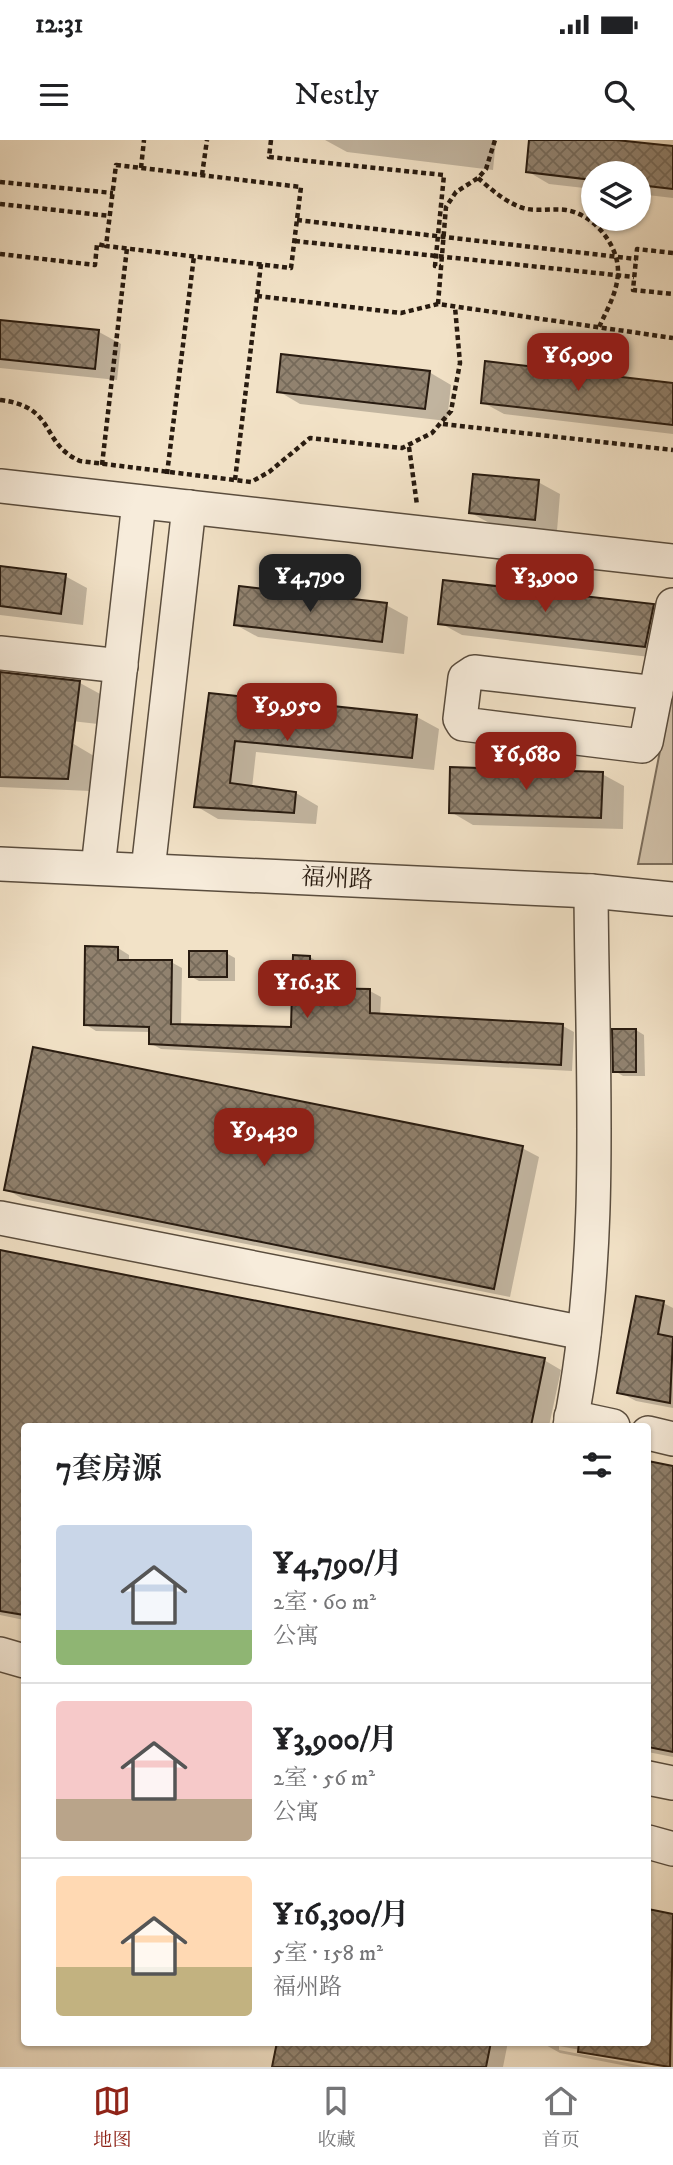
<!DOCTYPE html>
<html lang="zh">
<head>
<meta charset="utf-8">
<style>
  body { margin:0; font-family:"IM FELL DW Pica","Noto Serif SC",serif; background:#f6f6f6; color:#202124; height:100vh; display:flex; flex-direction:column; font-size:26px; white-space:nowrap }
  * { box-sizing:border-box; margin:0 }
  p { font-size:23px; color:#757577 }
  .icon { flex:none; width:38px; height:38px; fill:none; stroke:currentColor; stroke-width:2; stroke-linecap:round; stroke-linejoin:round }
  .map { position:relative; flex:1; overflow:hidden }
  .side { position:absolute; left:21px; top:1283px; width:630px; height:623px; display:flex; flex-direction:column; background:#fff; border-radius:7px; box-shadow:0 2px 5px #0004 }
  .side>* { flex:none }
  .controls { position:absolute; left:581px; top:21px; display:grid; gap:14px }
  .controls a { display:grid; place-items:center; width:70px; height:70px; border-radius:50%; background:#fff; box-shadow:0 2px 5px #0004; font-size:35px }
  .price { position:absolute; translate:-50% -60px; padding:0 16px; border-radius:14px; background:#8f2418; color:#fff; font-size:23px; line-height:46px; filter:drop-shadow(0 2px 4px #0008) }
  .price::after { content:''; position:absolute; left:50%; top:42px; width:21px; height:16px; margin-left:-10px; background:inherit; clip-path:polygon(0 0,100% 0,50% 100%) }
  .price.selected { background:#222; color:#fff }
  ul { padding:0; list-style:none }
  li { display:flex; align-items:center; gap:21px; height:175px; padding:0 35px }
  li+li { border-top:2px solid #e0e0e0 }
  li span { display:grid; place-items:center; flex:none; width:196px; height:140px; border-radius:7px; color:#555 }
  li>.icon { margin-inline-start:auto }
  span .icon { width:84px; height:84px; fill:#fffc; stroke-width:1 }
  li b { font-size:30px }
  h2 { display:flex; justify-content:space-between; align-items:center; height:84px; padding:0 35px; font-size:30px }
  .status { display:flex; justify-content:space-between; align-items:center; height:49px; padding:0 35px; background:#fff; direction:ltr }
  .status svg { height:19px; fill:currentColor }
  header { display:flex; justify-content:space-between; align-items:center; height:91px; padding:0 35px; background:#fff; font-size:32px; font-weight:600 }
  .menu { display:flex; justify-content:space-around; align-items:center; height:98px; border-top:2px solid #e0e0e0; background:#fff; font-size:19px; color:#757577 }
  .menu a { display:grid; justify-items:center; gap:4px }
  .menu .selected { color:#8f2418 }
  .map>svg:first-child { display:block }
  .grass { fill:#d0c0a8; stroke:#7c6e5c; stroke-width:2 }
  .shadow { fill:#0003 }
  .building { fill:url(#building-cross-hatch); stroke:#281b10; stroke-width:2 }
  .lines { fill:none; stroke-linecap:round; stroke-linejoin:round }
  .minor-casing { stroke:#5a4d3e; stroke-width:36 }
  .path { stroke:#281b10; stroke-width:4.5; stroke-dasharray:5 3.5; stroke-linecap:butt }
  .minor { stroke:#f7ecdb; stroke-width:33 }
  .labels { text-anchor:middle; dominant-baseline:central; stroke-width:5; stroke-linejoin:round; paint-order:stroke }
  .street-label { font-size:24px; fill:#281b10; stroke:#f7ecdb }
</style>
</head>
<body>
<div class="status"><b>12:31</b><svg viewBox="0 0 49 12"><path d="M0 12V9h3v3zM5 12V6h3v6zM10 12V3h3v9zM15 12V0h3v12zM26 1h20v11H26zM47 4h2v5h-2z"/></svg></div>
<header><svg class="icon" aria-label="menu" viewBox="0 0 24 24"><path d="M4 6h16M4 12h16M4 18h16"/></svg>Nestly<svg class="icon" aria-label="search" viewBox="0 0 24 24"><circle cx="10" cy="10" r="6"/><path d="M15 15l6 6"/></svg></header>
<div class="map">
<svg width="673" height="1927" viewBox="0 0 673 1927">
  <defs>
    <pattern id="building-cross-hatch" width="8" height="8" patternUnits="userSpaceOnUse" patternTransform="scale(1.75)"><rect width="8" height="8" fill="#91826f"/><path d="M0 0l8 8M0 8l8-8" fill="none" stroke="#766a5a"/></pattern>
  </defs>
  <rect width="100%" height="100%" fill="#f2e2c7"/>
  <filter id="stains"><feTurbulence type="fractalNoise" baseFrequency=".00286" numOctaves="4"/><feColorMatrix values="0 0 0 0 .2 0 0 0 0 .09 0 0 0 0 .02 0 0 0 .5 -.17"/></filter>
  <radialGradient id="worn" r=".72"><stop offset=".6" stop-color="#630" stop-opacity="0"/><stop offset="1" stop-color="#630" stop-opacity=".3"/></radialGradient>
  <path class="grass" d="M 673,544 L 673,724 L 638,724 Z"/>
  <g class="shadow">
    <path d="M 325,0 L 496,0 L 493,30 L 347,12 Z"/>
    <path d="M 531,0 L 600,0 L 673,8 L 673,58 L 639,54 L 639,33 L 593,33 L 593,49 L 549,44 L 527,31 Z"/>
    <path d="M 0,182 L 99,192 L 121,204 L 117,240 L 0,228 Z"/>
    <path d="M 429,232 L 451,245 L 447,281 L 300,264 L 278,251 Z"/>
    <path d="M 673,245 L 673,294 L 504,274 L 482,262 Z"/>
    <path d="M 538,342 L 560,354 L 557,391 L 493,385 L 471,373 Z"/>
    <path d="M 0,428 L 65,436 L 87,448 L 83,485 L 0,475 Z"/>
    <path d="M 386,465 L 408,477 L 404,514 L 258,497 L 236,485 Z"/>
    <path d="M 653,466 L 673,478 L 667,519 L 462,495 L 440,483 Z"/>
    <path d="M 0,534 L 80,543 L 102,555 L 98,584 L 0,573 Z"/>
    <path d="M 211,554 L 417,577 L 439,589 L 434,630 L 256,612 L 252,648 L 296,653 L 318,666 L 316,684 L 218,679 L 196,666 Z"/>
    <path d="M 0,599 L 72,603 L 94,616 L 90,651 L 0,647 Z"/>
    <path d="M 602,634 L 624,646 L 623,689 L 473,685 L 451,672 Z"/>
    <path d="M 118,808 L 129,815 L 129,822 L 171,822 L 182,828 L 181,886 L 293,889 L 310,817 L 321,824 L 320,850 L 370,851 L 381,857 L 380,876 L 563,886 L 574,892 L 572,931 L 161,909 L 150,903 L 151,892 L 96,891 L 85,884 Z"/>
    <path d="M 226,813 L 235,818 L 235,841 L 199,841 L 190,836 Z"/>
    <path d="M 636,890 L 644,895 L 645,936 L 623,936 L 615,931 Z"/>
    <path d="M 522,1008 L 539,1017 L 510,1157 L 23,1059 L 6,1049 Z"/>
    <path d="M 0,1111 L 544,1220 L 561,1230 L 549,1286 L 24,1286 L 24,1480 L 0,1475 Z"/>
    <path d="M 663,1163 L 673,1168 L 673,1268 L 636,1261 L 619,1252 Z"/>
    <path d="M 648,1322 L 673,1328 L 673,1617 L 648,1612 Z"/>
    <path d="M 648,1769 L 673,1774 L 673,1927 L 559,1906 L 559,1910 L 648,1927 L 632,1927 L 560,1913 L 544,1904 L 648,1902 Z"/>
    <path d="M 278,1902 L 508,1902 L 503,1927 L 274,1927 Z"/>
  </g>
  <g class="building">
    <path d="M 529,0 L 616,0 L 673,6 L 673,49 L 639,45 L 639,33 L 593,33 L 593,40 L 526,32 Z"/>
    <path d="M 0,180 L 99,190 L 95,229 L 0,219 Z"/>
    <path d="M 281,214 L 430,231 L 425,269 L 277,252 Z"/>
    <path d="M 485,221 L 673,243 L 673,285 L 481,263 Z"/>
    <path d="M 473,334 L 539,340 L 535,380 L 469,373 Z"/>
    <path d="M 0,426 L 66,434 L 61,474 L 0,466 Z"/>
    <path d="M 443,440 L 654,464 L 645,507 L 438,484 Z"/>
    <path d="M 239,446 L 387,463 L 382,502 L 234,485 Z"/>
    <path d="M 0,532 L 80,541 L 68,639 L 0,637 Z"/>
    <path d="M 209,553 L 417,575 L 412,618 L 235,601 L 230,643 L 296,652 L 294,673 L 194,667 Z"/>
    <path d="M 450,627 L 603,632 L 601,678 L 449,673 Z"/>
    <path d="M 85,806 L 118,807 L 118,820 L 172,820 L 171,884 L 291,887 L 293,815 L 310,816 L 310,848 L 370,849 L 370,873 L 563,884 L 561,925 L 149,904 L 149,887 L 84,885 Z"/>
    <rect x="189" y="811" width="38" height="26"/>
    <path d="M 612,889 L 636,889 L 636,932 L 613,932 Z"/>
    <path d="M 33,907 L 523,1006 L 494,1149 L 4,1050 Z"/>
    <path d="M 0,1110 L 545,1218 L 531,1286 L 24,1286 L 24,1475 L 0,1471 Z"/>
    <path d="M 636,1156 L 664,1161 L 658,1194 L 673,1197 L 670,1263 L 617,1253 Z"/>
    <path d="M 648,1321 L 673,1326 L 673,1612 L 648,1607 Z"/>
    <path d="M 648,1769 L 673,1774 L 670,1927 L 578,1912 L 579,1902 L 648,1902 Z"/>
    <path d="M 277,1902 L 491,1902 L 486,1927 L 272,1927 Z"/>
  </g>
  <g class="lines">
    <defs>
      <g id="minor">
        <path d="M 0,346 L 673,421"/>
        <path d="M 0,513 L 121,526"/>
        <path d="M 656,553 L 474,532 L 465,538 L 460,579 L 463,584 L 642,606 L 646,602 L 673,465"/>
        <path d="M 0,724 L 591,751 L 673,759"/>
        <path d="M 98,728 L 139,362"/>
        <path d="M 148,730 L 189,367"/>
        <path d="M 0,1078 L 584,1193"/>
        <path d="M 571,1277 L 613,1286"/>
        <path d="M 570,1286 C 605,1111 592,929 591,751"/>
        <path d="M 648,1293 L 673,1299"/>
        <path d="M 0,1514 L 24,1521"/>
        <path d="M 648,1638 L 673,1643"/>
        <path d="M 648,1702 L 673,1709"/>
      </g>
    </defs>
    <use href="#minor" class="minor-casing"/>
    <g class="path">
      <path d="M 271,0 L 269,17 L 444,35 L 435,126 L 441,126"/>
      <path d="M 116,25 L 301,47 L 291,128 L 106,106 Z"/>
      <path d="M 141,28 L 144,0"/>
      <path d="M 202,35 L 207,0"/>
      <path d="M 478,38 C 492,50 505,62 523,68 C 537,72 551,68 566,70 C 593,74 618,104 618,131 C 618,151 607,170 599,187"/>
      <path d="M 0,42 L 113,53"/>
      <path d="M 0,64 L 110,76"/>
      <path d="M 297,80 L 636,119"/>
      <path d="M 295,101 L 634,137"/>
      <path d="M 673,113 L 637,109 L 633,150 L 673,154"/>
      <path d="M 0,114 L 95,125 L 97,104 L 106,106"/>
      <path d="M 257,156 L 401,173 L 438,164 L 673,198"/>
      <path d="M 438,164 L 446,67 L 456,52 L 478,38 L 486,29 L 495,0"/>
      <path d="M 0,260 C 58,267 39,303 80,321 L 251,342 L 269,332 L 310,298 L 402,308 L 432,293 L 451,271 L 460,223 L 455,167"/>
      <path d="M 443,284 L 673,310"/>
      <path d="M 409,307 L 417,365"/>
      <path d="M 102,325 L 127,108"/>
      <path d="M 167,334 L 194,116"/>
      <path d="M 235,340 L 261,124"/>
    </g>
    <use href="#minor" class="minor"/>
  </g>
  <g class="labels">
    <g class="street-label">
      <text transform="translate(337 739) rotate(3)">福州路</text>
    </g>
  </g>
  <rect width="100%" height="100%" filter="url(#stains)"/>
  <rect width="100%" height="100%" fill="url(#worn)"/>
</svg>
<div class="controls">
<a><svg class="icon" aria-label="layers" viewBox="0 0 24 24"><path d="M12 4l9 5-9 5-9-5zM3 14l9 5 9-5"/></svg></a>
</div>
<b class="price" style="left:578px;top:253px">¥6,090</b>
<b class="price selected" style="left:310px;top:474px">¥4,790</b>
<b class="price" style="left:545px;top:474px">¥3,900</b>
<b class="price" style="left:287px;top:603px">¥9,950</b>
<b class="price" style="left:526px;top:652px">¥6,680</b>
<b class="price" style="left:307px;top:880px">¥16.3K</b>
<b class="price" style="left:264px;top:1028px">¥9,430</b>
<section class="side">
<h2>7套房源<svg class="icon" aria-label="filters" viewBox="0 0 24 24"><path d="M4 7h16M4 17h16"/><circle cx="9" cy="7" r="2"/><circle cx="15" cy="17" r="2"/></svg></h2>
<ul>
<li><span style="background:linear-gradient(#c9d6e8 75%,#8fb573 0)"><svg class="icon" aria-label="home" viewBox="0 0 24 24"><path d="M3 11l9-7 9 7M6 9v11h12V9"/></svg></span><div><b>¥4,790/月</b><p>2室 · 60 m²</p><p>公寓</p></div></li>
<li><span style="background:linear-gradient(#f6c9c9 70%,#b9a48a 0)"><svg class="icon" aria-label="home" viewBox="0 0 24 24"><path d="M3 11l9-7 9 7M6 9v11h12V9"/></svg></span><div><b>¥3,900/月</b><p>2室 · 56 m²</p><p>公寓</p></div></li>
<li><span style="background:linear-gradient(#ffd9b3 65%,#c2b280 0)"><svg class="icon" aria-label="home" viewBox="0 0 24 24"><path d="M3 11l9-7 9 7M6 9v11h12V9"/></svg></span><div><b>¥16,300/月</b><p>5室 · 158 m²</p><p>福州路</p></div></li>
</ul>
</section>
</div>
<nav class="menu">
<a class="selected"><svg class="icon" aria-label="map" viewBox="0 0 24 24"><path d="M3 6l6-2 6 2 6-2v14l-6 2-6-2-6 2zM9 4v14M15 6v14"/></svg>地图</a>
<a><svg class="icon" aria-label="saved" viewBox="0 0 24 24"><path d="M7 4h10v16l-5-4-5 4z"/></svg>收藏</a>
<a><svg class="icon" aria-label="home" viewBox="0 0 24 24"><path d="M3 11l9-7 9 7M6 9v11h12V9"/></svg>首页</a>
</nav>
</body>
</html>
